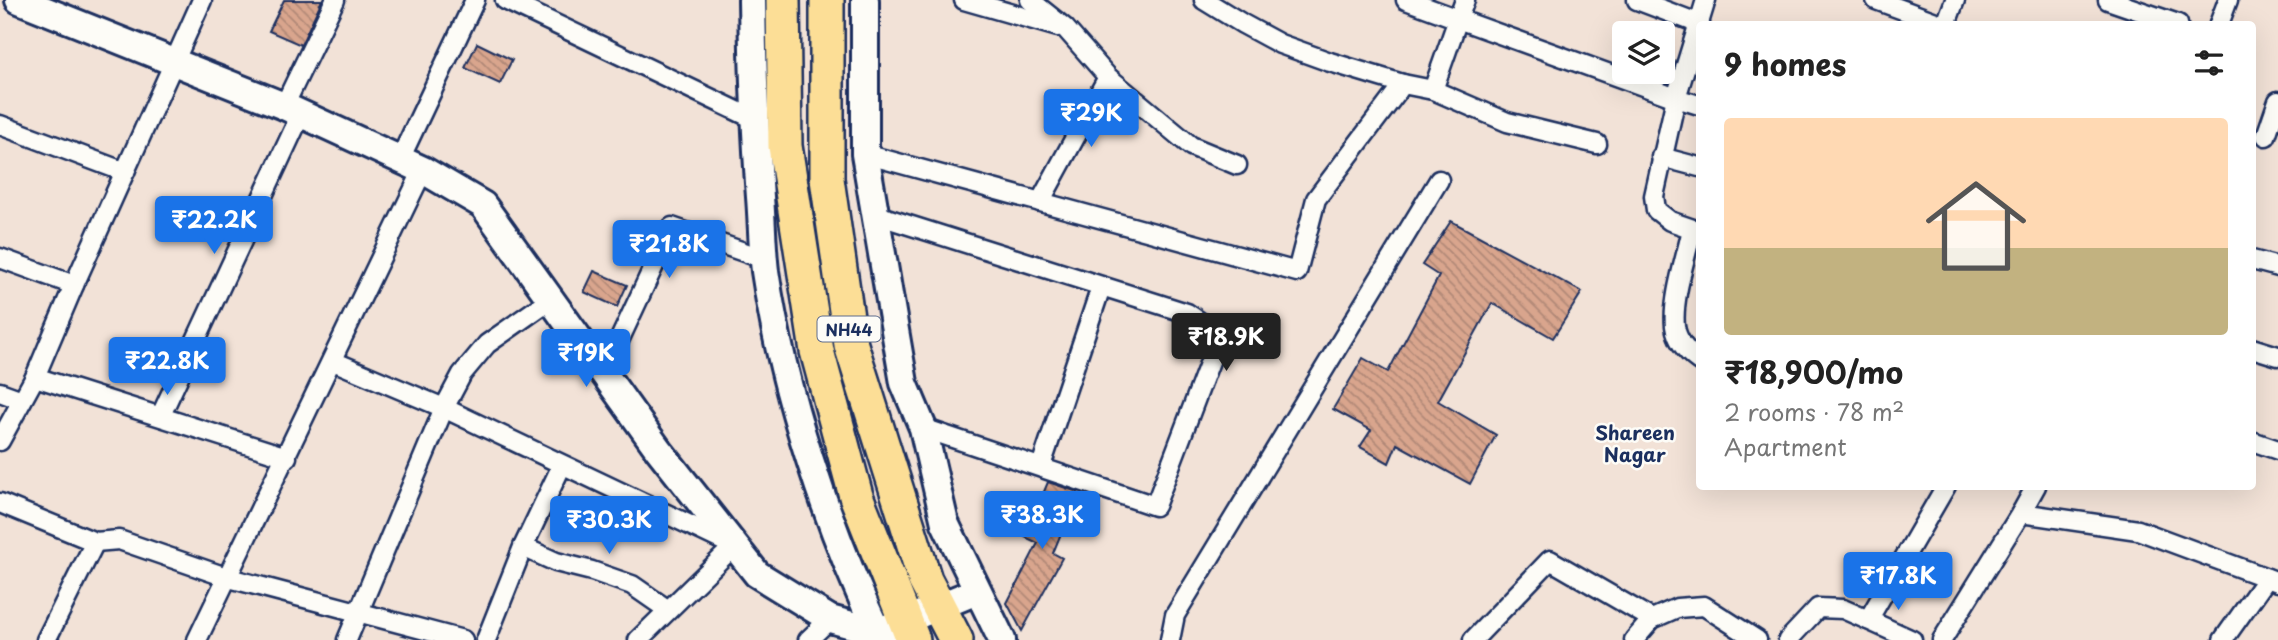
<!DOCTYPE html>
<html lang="en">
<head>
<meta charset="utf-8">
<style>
  body { margin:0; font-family:"Playpen Sans",sans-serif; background:#f2f2f2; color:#222; height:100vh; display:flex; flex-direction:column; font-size:26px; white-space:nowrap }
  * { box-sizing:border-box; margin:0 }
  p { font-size:23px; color:#767676 }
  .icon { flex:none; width:38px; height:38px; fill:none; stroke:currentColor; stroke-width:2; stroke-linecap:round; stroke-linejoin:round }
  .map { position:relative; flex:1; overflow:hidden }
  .panel { position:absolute; left:1696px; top:21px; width:560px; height:469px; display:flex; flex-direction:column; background:#fff; border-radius:7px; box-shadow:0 7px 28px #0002 }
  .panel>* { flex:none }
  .fabs { position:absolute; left:1612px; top:21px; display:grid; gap:14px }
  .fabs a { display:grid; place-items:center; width:63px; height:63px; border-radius:7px; background:#fff; box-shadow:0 7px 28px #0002; font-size:35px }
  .price { position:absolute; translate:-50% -60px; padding:0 16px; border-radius:7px; background:#1a73e8; color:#fff; font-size:23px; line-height:46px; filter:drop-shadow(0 2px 4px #0008) }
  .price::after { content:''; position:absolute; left:50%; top:42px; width:21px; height:16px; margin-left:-10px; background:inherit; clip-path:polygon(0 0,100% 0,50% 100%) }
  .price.on { background:#222; color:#fff }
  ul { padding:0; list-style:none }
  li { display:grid; align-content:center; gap:14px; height:371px; padding:0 28px }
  li span { display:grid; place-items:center; height:217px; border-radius:7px; color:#555 }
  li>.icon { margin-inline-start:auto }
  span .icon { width:126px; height:126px; fill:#fffc; stroke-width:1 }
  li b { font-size:30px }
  h2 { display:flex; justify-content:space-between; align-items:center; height:84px; padding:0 28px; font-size:30px }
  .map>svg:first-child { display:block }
  .building { fill:url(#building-back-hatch); stroke:#1b2f5e; stroke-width:2 }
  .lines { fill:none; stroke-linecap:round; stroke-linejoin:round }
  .street-casing { stroke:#1b2f5e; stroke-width:23 }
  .secondary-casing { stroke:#1b2f5e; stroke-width:32 }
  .highway-casing { stroke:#1b2f5e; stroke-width:38 }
  .street { stroke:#fdfcf7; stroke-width:18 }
  .secondary { stroke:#fdfcf7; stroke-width:26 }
  .highway { stroke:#fcde96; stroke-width:33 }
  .labels { text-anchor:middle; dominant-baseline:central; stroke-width:5; stroke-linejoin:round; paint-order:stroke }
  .shield { fill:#fdfcf7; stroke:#5f6c8c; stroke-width:2 }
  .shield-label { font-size:16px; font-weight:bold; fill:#1b2f5e }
  .neighbourhood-label { font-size:19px; font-weight:bold; fill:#1b2f5e; stroke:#fdfcf7 }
</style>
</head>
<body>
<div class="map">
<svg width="2278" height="640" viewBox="0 0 2278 640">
  <defs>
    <pattern id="building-back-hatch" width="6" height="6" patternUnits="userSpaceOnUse" patternTransform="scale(1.75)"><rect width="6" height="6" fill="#d9a58d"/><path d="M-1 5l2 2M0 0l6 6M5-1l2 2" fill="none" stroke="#af8776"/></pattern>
  </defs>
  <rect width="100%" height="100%" fill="#f2e2d7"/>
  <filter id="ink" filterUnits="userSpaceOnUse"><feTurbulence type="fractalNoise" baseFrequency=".0143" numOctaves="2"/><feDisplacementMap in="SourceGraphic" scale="14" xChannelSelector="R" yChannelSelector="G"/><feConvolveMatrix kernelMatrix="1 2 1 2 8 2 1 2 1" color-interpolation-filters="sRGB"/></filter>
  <g filter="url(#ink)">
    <g class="building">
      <path d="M 284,0 L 322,0 L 301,45 L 269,31 Z"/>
      <path d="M 477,43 L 512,60 L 500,84 L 465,68 Z"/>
      <path d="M 1451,221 L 1582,292 L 1553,338 L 1492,303 L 1438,401 L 1496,435 L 1470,484 L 1397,444 L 1389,463 L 1360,447 L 1371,430 L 1333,409 L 1363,358 L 1388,372 L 1439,276 L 1422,265 Z"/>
      <path d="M 594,271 L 627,285 L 617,307 L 584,292 Z"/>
      <path d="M 1048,482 L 1078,492 L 1053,553 L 1062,558 L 1022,631 L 1007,603 L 1038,543 L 1025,537 Z"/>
    </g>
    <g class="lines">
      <defs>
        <g id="street">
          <path d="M 505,0 L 754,119"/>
          <path d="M 964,0 L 1058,27"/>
          <path d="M 1030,0 L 1065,28 L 1108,77 L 1191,146 L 1237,165"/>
          <path d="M 1204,0 L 1243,24 L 1280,44 L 1330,62 L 1403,84 L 1433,90 L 1507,122 L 1597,144"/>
          <path d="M 1406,0 L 1458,19 L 1433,90"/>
          <path d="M 1465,0 L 1458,19 L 1676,98 L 1706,0"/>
          <path d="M 1637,0 L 1700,24"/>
          <path d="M 1876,0 L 1941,24"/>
          <path d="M 2108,0 L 2178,24"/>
          <path d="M 1946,24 L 1955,0"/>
          <path d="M 2219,24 L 2228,0"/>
          <path d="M 1699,105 L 1676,98 L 1654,196 L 1656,210 L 1670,221 L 1699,231"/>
          <path d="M 284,106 L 335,0"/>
          <path d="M 0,125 L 125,172"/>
          <path d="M 2266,136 L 2278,101"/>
          <path d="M 865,154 L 1297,272 L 1316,199 L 1403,84"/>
          <path d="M 1661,157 L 1699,167"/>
          <path d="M 400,159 L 475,0"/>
          <path d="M 1040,202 L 1108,77"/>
          <path d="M 877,215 L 1187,313 L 1212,330 L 1215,348 L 1155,506 L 923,428"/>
          <path d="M 1692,229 C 1686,258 1672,298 1675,326 C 1677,341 1688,353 1699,361"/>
          <path d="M 0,258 L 74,285"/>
          <path d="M 2252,260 L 2278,267"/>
          <path d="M 2252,348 L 2278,356"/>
          <path d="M 333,361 L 444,408 L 734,546 L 638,640"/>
          <path d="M 604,373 L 672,227 L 764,259"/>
          <path d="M 35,377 L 287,457"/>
          <path d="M 0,392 L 22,400"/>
          <path d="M 161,415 L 301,114"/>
          <path d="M 0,441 L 35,377 L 74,285 L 202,0"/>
          <path d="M 2252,441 L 2278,450"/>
          <path d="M 1041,466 L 1101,287"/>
          <path d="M 0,503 L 95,542 L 119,540 L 229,578 L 463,640"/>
          <path d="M 2021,513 L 2036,486"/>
          <path d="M 523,547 L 556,562 L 592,571 L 632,585 L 668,610"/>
          <path d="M 1868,620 L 1912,640"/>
          <path d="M 46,640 L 95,542"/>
          <path d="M 197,640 L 423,170"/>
          <path d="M 347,640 L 444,408 L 462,374 L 487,344 L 551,299"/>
          <path d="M 486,640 L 523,547 L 562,465"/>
          <path d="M 808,640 L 830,619"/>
          <path d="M 1170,640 L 1175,615 L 1439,180"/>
          <path d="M 1473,640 L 1550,560 L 1652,619"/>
          <path d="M 1634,640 L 1652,619 L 1677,608 L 1704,606 L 1757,640"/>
          <path d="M 1788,640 L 1818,608 L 1843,609 L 1868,620 L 1946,486"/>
          <path d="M 1942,640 L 2021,513 L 2138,530 L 2278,582"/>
          <path d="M 2223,640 L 2267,578"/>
        </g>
        <g id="secondary">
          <path d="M 19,0 L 284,106 L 423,170 L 483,205 L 658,449 L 757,574 L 830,619 L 877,632 L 977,591"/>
          <path d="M 752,0 C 753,66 755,131 760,197 C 762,221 762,246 765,271 C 783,393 828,529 881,640"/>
          <path d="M 865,0 L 865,154 L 904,383 L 923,428 L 945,523 L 1002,640"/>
        </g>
        <g id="highway">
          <path d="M 783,0 L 785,146 L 817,351 L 856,496 L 913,640"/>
          <path d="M 827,0 L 827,179 L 851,345 L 925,580 L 956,640"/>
        </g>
      </defs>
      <use href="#street" class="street-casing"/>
      <use href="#secondary" class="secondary-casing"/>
      <use href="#highway" class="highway-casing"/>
      <use href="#street" class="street"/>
      <use href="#secondary" class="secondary"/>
      <use href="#highway" class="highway"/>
    </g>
  </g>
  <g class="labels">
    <rect class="shield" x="817.5" y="316.5" width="63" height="25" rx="5"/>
    <g class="shield-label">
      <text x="849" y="329">NH44</text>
    </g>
    <g class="neighbourhood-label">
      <text x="1635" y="432">Shareen<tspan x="1635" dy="22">Nagar</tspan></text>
    </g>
  </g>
</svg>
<div class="fabs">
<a><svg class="icon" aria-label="layers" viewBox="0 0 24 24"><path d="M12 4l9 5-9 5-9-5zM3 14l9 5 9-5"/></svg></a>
</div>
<b class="price" style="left:1091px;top:149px">₹29K</b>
<b class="price" style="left:214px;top:256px">₹22.2K</b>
<b class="price" style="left:669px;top:280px">₹21.8K</b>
<b class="price on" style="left:1226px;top:373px">₹18.9K</b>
<b class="price" style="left:586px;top:389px">₹19K</b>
<b class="price" style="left:167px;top:397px">₹22.8K</b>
<b class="price" style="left:1042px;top:551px">₹38.3K</b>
<b class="price" style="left:609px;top:556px">₹30.3K</b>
<b class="price" style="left:1898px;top:612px">₹17.8K</b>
<section class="panel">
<h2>9 homes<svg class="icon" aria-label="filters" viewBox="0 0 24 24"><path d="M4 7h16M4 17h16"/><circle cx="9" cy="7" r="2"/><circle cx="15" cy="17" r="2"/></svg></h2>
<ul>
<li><span style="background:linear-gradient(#ffd9b3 60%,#c2b280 0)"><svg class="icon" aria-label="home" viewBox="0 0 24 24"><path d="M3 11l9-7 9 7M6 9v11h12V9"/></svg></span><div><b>₹18,900/mo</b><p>2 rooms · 78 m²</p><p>Apartment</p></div></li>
</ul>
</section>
</div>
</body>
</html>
